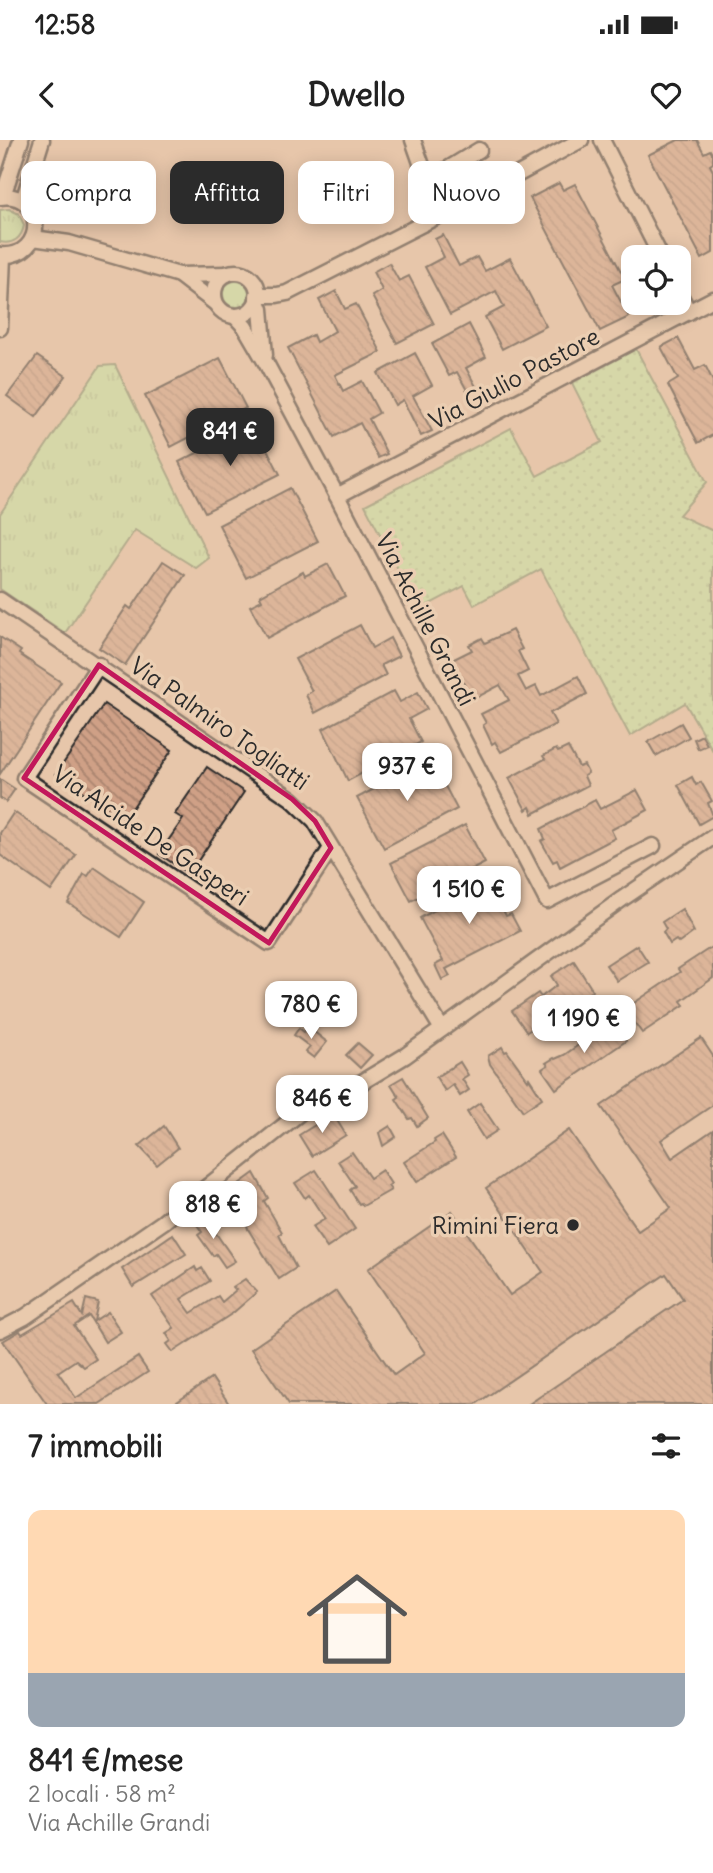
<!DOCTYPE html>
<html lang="it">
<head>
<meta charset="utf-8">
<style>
  body { margin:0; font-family:Delius,sans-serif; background:#f6f6f6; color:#222; height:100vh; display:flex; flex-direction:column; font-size:26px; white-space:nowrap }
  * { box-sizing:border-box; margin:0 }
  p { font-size:23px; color:#767676 }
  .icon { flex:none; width:38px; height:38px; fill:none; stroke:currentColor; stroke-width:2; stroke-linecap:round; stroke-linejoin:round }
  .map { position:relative; height:1264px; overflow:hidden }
  .details { display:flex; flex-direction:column; background:#fff; flex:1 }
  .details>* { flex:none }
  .top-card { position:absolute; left:21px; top:21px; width:672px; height:63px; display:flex; gap:14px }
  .tools { position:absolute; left:621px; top:105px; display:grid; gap:14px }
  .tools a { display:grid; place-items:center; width:70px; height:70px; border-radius:14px; background:#fff; box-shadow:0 4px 18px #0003; font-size:35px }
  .price { position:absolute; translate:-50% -60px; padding:0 16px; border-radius:14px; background:#fff; color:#222; font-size:23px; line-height:46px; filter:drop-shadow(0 2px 4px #0008) }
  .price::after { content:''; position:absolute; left:50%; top:42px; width:21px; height:16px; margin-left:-10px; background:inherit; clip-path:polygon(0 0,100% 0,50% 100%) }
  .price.on { background:#2b2b2b; color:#fff }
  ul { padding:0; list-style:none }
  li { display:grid; align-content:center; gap:14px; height:371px; padding:0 28px }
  li span { display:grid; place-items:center; height:217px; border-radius:14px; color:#555 }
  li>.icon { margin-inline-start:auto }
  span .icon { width:126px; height:126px; fill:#fffc; stroke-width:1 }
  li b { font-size:30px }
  h2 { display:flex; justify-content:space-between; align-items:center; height:84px; padding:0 28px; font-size:30px }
  .pill { padding:0 24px; border-radius:14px; background:#fff; box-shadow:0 4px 18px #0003; font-size:24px; line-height:63px }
  .pill.on { background:#2b2b2b; color:#fff }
  .status { display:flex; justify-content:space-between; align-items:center; height:49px; padding:0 35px; background:#fff; direction:ltr }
  .status svg { height:19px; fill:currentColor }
  header { display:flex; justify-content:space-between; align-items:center; height:91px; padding:0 28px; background:#fff; font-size:32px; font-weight:700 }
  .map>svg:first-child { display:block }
  .grass { fill:url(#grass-tufts); stroke:#768b69; stroke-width:2 }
  .park { fill:url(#park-dots); stroke:#768b69; stroke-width:2 }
  .building { fill:url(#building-back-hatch); stroke:#2b2b2b; stroke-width:2 }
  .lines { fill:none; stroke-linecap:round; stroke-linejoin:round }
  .minor-casing { stroke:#2b2b2b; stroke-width:19 }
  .minor { stroke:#ebceb2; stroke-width:14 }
  .marked { fill:none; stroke:#c2185b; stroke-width:5; stroke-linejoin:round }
  .poi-dot { fill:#2b2b2b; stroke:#ebceb2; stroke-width:2.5 }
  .labels { text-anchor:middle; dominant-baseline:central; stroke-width:7; stroke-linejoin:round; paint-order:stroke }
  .street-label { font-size:24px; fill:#2b2b2b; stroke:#ebceb2 }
  .poi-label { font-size:24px; fill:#2b2b2b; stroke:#ebceb2; text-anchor:end }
</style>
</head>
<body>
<div class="status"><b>12:58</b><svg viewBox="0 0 49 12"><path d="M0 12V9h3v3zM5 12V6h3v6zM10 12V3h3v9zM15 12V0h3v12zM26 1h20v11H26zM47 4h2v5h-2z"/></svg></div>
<header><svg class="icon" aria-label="back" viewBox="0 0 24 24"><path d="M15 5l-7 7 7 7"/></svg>Dwello<svg class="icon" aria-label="heart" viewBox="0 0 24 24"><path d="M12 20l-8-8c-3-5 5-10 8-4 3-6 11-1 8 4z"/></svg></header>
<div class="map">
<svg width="713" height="1264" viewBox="0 0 713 1264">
  <defs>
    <pattern id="grass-tufts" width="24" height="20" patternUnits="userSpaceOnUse" patternTransform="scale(1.75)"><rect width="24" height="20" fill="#c1eba7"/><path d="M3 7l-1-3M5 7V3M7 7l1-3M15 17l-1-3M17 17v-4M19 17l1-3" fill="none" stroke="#a6ca90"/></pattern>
    <pattern id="park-dots" width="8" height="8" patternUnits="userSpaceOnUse" patternTransform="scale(1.75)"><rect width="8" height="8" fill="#c1eba7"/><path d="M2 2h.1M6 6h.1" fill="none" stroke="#a6ca90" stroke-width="1.8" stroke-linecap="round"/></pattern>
    <pattern id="building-back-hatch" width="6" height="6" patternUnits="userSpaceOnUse" patternTransform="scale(1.75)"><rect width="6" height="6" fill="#cfa086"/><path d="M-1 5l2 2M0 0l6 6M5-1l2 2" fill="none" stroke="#a8836e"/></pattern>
  </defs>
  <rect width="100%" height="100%" fill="#e7c6aa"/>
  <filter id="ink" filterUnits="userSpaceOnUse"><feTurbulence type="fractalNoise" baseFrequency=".0143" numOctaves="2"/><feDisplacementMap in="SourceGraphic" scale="14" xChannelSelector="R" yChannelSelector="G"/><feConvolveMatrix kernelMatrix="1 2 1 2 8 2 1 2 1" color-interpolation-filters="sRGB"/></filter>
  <g filter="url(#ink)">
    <g class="grass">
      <path d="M 9,69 L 19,74 L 24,85 C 22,98 13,105 0,102 L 0,70 Z"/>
      <circle cx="236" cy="154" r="13"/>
      <path d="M 115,225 L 209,418 L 196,428 L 135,390 L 65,493 L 0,449 L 0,374 L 100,226 Z"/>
    </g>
    <path class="park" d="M 636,209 L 707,342 L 679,375 L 713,391 L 713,611 L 685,563 L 630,596 L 541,429 L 474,465 L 464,446 L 419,470 L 365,365 L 511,288 L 537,336 L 602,302 L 572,243 Z"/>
    <g class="building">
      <path d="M 678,0 L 697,0 L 704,13 L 710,10 L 713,15 L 713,23 L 710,25 L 713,31 L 713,113 L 702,119 L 648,15 Z"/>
      <path d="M 559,43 L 563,50 L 575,44 L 625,139 L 612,145 L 629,177 L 600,191 L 530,58 Z"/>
      <path d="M 443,95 L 459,126 L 477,117 L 485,131 L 510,118 L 546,186 L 502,209 L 485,177 L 504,167 L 496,151 L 450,175 L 425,127 L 444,117 L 435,99 Z"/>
      <path d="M 389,123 L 399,141 L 409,136 L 434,184 L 397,203 L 372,156 L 382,150 L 373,132 Z"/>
      <path d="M 336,151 L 345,169 L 356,164 L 381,212 L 335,235 L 343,251 L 362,241 L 379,273 L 369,279 L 387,314 L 378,318 L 360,283 L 334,297 L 288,208 L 313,195 L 316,202 L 335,191 L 319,160 Z"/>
      <path d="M 469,184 L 486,217 L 466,228 L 485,263 L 476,267 L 457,232 L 449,236 L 432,204 Z"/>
      <path d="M 678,198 L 695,230 L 705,225 L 713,241 L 713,295 L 698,303 L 668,245 L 678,239 L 661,207 Z"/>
      <path d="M 415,213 L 432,245 L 413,256 L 432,291 L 421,296 L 403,260 L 395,265 L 378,233 Z"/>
      <path d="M 37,216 L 66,236 L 36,277 L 7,256 Z"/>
      <path d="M 220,218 L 246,268 L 171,307 L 145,256 Z"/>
      <path d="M 254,284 L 280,334 L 205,372 L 179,322 Z"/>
      <path d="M 290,348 L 318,401 L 246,438 L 219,385 Z"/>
      <path d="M 163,421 L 185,435 L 125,525 L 99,508 L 127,466 L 131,469 Z"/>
      <path d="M 328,424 L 345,456 L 267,498 L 250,466 L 262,460 L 260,456 L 303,432 L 305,436 Z"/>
      <path d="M 360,485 L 372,508 L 390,498 L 399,516 L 381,525 L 386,535 L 315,573 L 306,555 L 312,551 L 295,519 Z"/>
      <path d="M 512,490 L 522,509 L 518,511 L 528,531 L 518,536 L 526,551 L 536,546 L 541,556 L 578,536 L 587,554 L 550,573 L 556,584 L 501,612 L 495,602 L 492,604 L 483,585 L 486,583 L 481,574 L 509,560 L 500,545 L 472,560 L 452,520 L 472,510 L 469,505 L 482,498 L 485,503 Z"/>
      <path d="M 0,497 L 21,511 L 19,514 L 61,542 L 0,634 Z"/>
      <path d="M 394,551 L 400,562 L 418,552 L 427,569 L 409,579 L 421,602 L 348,641 L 323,589 Z"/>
      <path d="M 104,564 L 172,610 L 124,680 L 56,634 Z"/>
      <path d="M 681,583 L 689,597 L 656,616 L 648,602 Z"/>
      <path d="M 702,595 L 707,605 L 698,609 L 694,599 Z"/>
      <path d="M 568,607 L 579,627 L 584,625 L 588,633 L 584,636 L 588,645 L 533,674 L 530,667 L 526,670 L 509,638 L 545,619 L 543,616 L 556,609 L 558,612 Z"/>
      <path d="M 431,619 L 457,669 L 384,708 L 357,658 Z"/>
      <path d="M 207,627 L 244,652 L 189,734 L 159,714 L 183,679 L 175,674 Z"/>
      <path d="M 692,637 L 696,645 L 701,642 L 712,661 L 708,663 L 713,676 L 699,684 L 678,645 Z"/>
      <path d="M 0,639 L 15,649 L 6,662 L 0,658 Z"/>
      <path d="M 637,650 L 648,670 L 611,690 L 615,698 L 560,727 L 557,720 L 553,722 L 541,701 L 545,699 L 541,689 L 595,660 L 600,669 Z"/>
      <path d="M 14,672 L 76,715 L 51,751 L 0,715 L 0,693 Z"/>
      <path d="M 465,685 L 485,723 L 411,761 L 391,723 Z"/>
      <path d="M 94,727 L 144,762 L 121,797 L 68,763 L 84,734 L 88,736 Z"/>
      <path d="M 493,739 L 503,758 L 498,760 L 506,776 L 511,774 L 520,791 L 446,829 L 450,836 L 442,840 L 435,825 L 443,821 L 420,778 Z"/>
      <path d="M 682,769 L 694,792 L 679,803 L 676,800 L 670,804 L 663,792 L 666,789 L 662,782 Z"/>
      <path d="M 637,805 L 648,822 L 617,841 L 606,825 Z"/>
      <path d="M 713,806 L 713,838 L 681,861 L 684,865 L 642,893 L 625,869 L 680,832 L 678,829 Z"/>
      <path d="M 574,821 L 593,851 L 568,868 L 566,866 L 527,892 L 512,871 L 538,853 L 541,857 L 557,845 L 551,836 Z"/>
      <path d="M 613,881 L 626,901 L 556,949 L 542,929 L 548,925 L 546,923 L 554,918 L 555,919 L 564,915 Z"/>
      <path d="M 308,887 L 327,902 L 314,918 L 306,912 L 310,907 L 294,895 L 299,888 L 304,892 Z"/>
      <path d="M 701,898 L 713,916 L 713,965 L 661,1000 L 672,1018 L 713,990 L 713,1264 L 529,1264 L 683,1159 L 666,1134 L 476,1264 L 289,1264 L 251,1209 L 336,1151 L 394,1235 L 425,1213 L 368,1129 L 452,1071 L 510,1155 L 543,1132 L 486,1048 L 569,990 L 638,1091 L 671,1068 L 601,966 Z"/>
      <path d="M 358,903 L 372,915 L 360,928 L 346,915 Z"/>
      <path d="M 502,907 L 505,912 L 507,911 L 528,940 L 529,938 L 542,958 L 523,971 L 490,924 L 488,916 Z"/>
      <path d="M 460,922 L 468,935 L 462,939 L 469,950 L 460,956 L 453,945 L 445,951 L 436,937 Z"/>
      <path d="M 403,937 L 428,978 L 417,986 L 412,978 L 409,979 L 396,959 L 399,957 L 391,944 Z"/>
      <path d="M 480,963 L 498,990 L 484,999 L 467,972 Z"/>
      <path d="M 333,974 L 346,995 L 312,1016 L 299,995 Z"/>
      <path d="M 164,986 L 178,1008 L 157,1025 L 139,1006 Z"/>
      <path d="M 390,986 L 396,997 L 383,1006 L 379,993 Z"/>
      <path d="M 442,995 L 456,1017 L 417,1042 L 404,1022 L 435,1002 L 434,1000 Z"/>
      <path d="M 352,1012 L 370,1038 L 382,1030 L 391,1044 L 388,1046 L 391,1050 L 363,1066 L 361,1063 L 359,1064 L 350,1050 L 355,1046 L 338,1021 Z"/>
      <path d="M 316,1030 L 355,1089 L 327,1108 L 312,1087 L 325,1079 L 309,1055 L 305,1058 L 295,1043 Z"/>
      <path d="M 254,1033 L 268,1058 L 264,1061 L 282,1092 L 279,1095 L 296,1128 L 279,1139 L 248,1089 L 246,1081 L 250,1078 L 238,1063 L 232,1049 Z"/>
      <path d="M 202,1073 L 235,1121 L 225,1127 L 216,1114 L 213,1116 L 198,1095 L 202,1092 L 193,1079 Z"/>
      <path d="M 173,1094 L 186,1114 L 133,1147 L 122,1129 Z"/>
      <path d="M 195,1127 L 197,1131 L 202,1128 L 210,1141 L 181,1159 L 191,1173 L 218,1156 L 222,1162 L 236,1150 L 233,1147 L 245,1139 L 257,1152 L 233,1173 L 173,1212 L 167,1204 L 171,1201 L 166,1193 L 174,1188 L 152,1156 Z"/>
      <path d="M 86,1159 L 98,1162 L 94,1181 L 108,1172 L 121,1192 L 105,1202 L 89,1176 L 74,1186 L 96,1219 L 84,1227 L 76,1220 L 58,1232 L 76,1258 L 138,1217 L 148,1232 L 99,1264 L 47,1264 L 3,1201 L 20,1191 L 22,1194 L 74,1163 L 82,1176 Z"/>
      <path d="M 212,1238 L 229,1264 L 174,1264 Z"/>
    </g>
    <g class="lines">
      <defs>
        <g id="minor">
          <path d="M 413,0 L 439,74"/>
          <path d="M 602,0 L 661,117"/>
          <path d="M 428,41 L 479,10"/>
          <path d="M 3,56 L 21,0"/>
          <path d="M 0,57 C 46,50 48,119 0,115"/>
          <path d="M 23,61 L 42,0"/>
          <path d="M 33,98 L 69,103 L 179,135 L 227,134"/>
          <circle cx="236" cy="154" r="22"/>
          <path d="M 180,136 L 215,163"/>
          <path d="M 679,153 L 689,172"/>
          <path d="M 257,155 L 277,155 L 287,153 L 491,49 L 581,0"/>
          <path d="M 257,159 L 261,169 L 265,215"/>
          <path d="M 235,176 L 245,187 L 266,223 L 337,356 L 547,761 L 653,706"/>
          <path d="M 0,188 L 3,116"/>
          <path d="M 337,356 L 713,159"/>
          <path d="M 0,460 L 292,659 L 315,681 L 442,889"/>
          <path d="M 99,525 L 24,638 L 269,803 L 331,708"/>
          <path d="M 0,1190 L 25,1177 L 163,1082 L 306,968 L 332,953 L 362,942 L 405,916 L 622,759 L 713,697"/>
        </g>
      </defs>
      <use href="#minor" class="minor-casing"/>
      <use href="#minor" class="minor"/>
    </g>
  </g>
  <path d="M0 0H713V1264H0ZM 99,525 L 292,659 L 315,681 L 331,708 L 269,803 L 24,638 Z" fill="#e7c6aa" fill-opacity=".55" fill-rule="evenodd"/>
  <path class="marked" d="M 99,525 L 292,659 L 315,681 L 331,708 L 269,803 L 24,638 Z"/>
  <circle class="poi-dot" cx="573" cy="1085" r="7"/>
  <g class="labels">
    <g class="street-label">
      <text transform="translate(514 238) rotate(-28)">Via Giulio Pastore</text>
      <text transform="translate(426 479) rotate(63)">Via Achille Grandi</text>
      <text transform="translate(220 583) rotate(35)">Via Palmiro Togliatti</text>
      <text transform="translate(151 695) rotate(34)">Via Alcide De Gasperi</text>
    </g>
    <g class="poi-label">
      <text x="559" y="1085">Rimini Fiera</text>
    </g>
  </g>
</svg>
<div class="tools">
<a><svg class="icon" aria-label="locate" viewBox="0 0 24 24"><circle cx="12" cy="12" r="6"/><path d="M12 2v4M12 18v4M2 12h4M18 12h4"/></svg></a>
</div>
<b class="price on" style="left:230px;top:328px">841 €</b>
<b class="price" style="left:407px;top:663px">937 €</b>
<b class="price" style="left:469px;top:786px">1 510 €</b>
<b class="price" style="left:311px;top:901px">780 €</b>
<b class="price" style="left:584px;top:915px">1 190 €</b>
<b class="price" style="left:322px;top:995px">846 €</b>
<b class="price" style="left:213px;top:1101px">818 €</b>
<div class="top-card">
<a class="pill">Compra</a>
<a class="pill on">Affitta</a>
<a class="pill">Filtri</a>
<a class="pill">Nuovo</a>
</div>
</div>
<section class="details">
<h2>7 immobili<svg class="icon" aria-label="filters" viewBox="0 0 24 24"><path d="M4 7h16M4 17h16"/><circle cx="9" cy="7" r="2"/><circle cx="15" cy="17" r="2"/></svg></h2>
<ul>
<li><span style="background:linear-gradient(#ffd9b3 75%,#9aa5b1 0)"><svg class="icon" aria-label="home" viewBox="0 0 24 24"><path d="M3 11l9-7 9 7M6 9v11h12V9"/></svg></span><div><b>841 €/mese</b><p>2 locali · 58 m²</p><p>Via Achille Grandi</p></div></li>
</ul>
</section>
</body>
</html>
